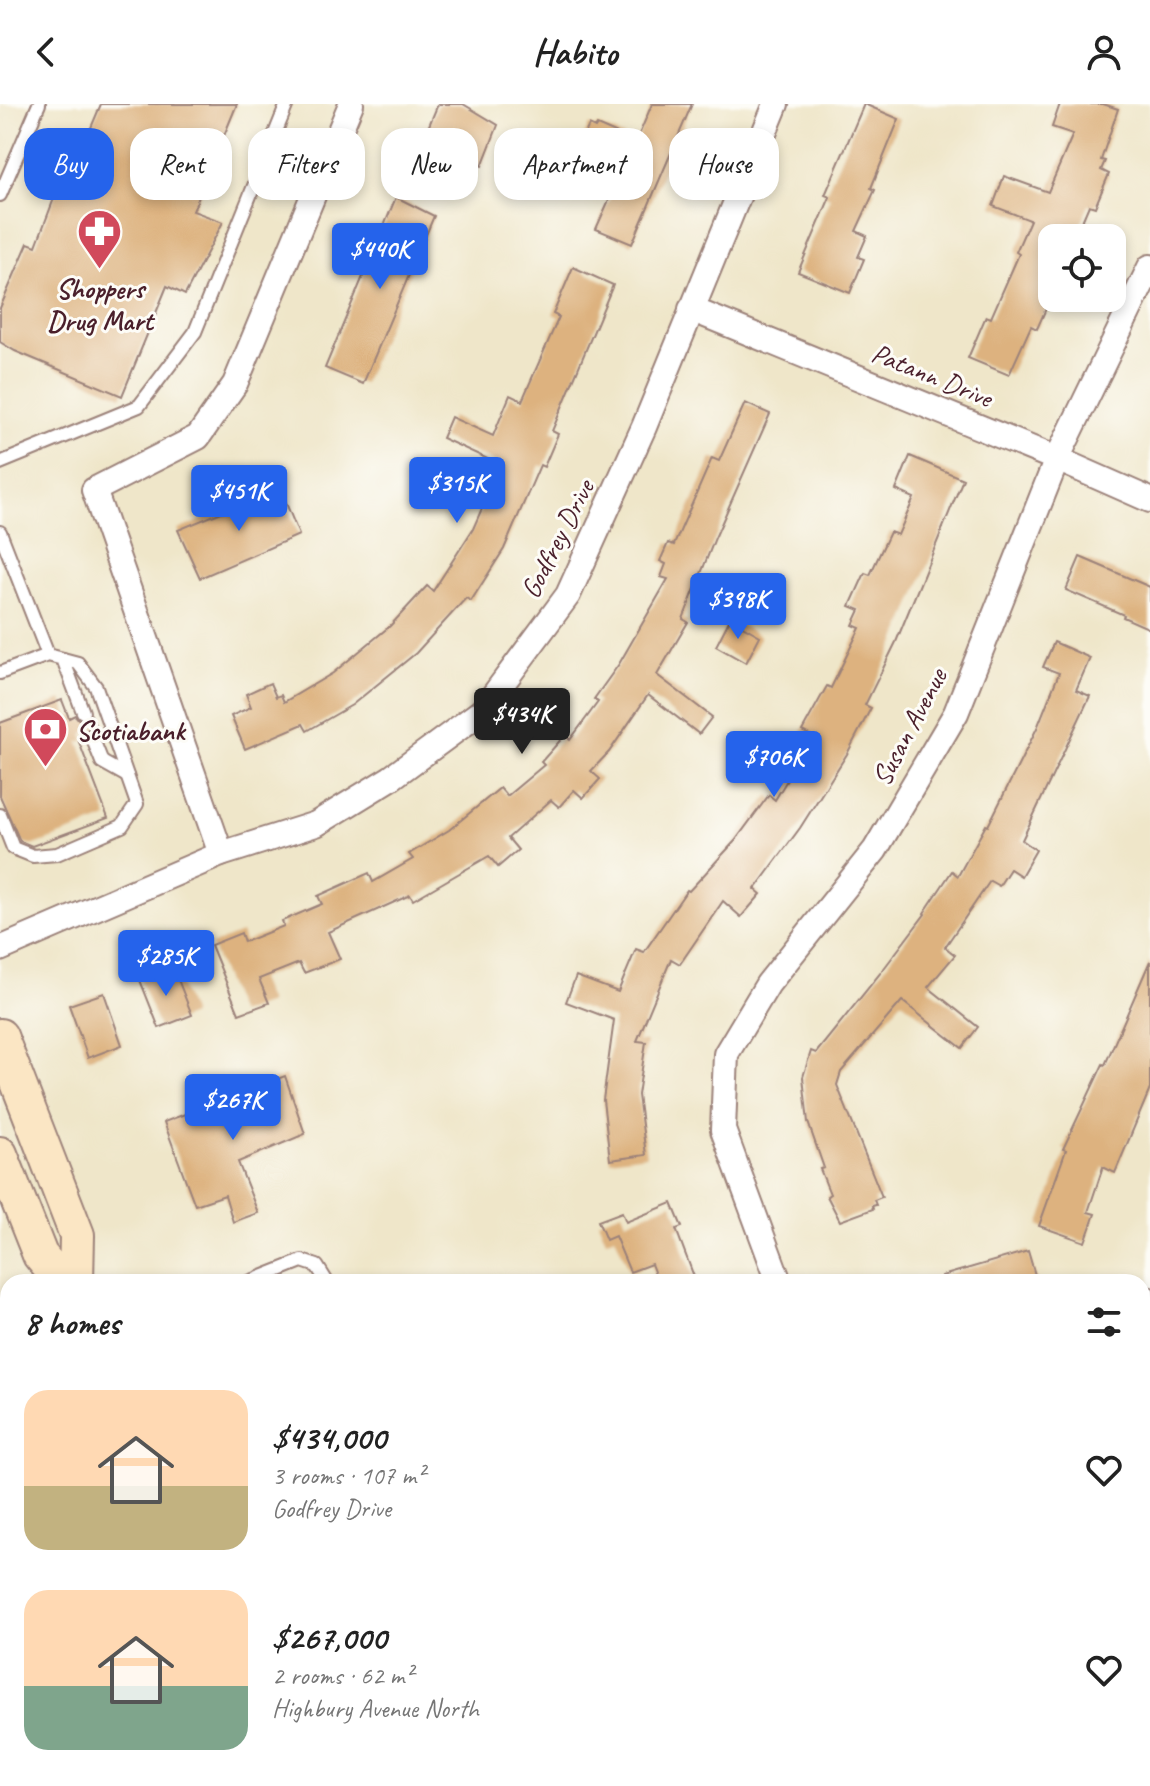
<!DOCTYPE html>
<html lang="en">
<head>
<meta charset="utf-8">
<style>
  body { margin:0; font-family:Caveat,sans-serif; background:#f6f6f6; color:#222; height:100vh; display:flex; flex-direction:column; font-size:30px; white-space:nowrap }
  * { box-sizing:border-box; margin:0 }
  p { font-size:26px; color:#767676 }
  .icon { flex:none; width:44px; height:44px; fill:none; stroke:currentColor; stroke-width:2; stroke-linecap:round; stroke-linejoin:round }
  .map { position:relative; flex:1; overflow:hidden }
  .drawer { position:absolute; left:0px; top:1170px; width:1150px; height:512px; display:flex; flex-direction:column; background:#fff; border-radius:24px 24px 0 0; box-shadow:0 4px 12px #0003 }
  .drawer>* { flex:none }
  .hud { position:absolute; left:24px; top:24px; width:1102px; height:72px; display:flex; gap:16px }
  .buttons { position:absolute; left:1038px; top:120px; display:grid; gap:16px }
  .buttons a { display:grid; place-items:center; width:88px; height:88px; border-radius:16px; background:#fff; box-shadow:0 4px 12px #0003; font-size:40px }
  .price { position:absolute; translate:-50% -68px; padding:0 18px; border-radius:8px; background:#2563eb; color:#fff; font-size:26px; line-height:52px; filter:drop-shadow(0 2px 4px #0008) }
  .price::after { content:''; position:absolute; left:50%; top:48px; width:24px; height:18px; margin-left:-12px; background:inherit; clip-path:polygon(0 0,100% 0,50% 100%) }
  .price.current { background:#222; color:#fff }
  ul { padding:0; list-style:none }
  li { display:flex; align-items:center; gap:24px; height:200px; padding:0 24px }
  li span { display:grid; place-items:center; flex:none; width:224px; height:160px; border-radius:24px; color:#555 }
  li>.icon { margin-inline-start:auto }
  span .icon { width:96px; height:96px; fill:#fffc; stroke-width:1 }
  li b { font-size:34px }
  h2 { display:flex; justify-content:space-between; align-items:center; height:96px; padding:0 24px; font-size:34px }
  .tag { padding:0 28px; border-radius:24px; background:#fff; box-shadow:0 4px 12px #0003; font-size:28px; line-height:72px }
  .tag.current { background:#2563eb; color:#fff }
  header { display:flex; justify-content:space-between; align-items:center; height:104px; padding:0 24px; background:#fff; font-size:36px; font-weight:800 }
  .map>svg:first-child { display:block }
  .building { fill:#ddb27f }
  .lines { fill:none; stroke-linecap:round; stroke-linejoin:round }
  .service-casing { stroke:#9c827a; stroke-width:16 }
  .minor-casing { stroke:#9c827a; stroke-width:28 }
  .secondary-casing { stroke:#9c827a; stroke-width:38 }
  .service { stroke:#fff; stroke-width:12 }
  .minor { stroke:#fff; stroke-width:24 }
  .secondary { stroke:#fbe6c4; stroke-width:34 }
  .labels { text-anchor:middle; dominant-baseline:central; stroke-width:6; stroke-linejoin:round; paint-order:stroke }
  .poi-label { font-size:28px; font-weight:bold; fill:#4a1f2b; stroke:#fdfcf7 }
  .street-label { font-size:28px; fill:#4a1f2b; stroke:#fdfcf7 }
</style>
</head>
<body>
<header><svg class="icon" aria-label="back" viewBox="0 0 24 24"><path d="M15 5l-7 7 7 7"/></svg>Habito<svg class="icon" aria-label="person" viewBox="0 0 24 24"><circle cx="12" cy="8" r="4"/><path d="M4 21q1-7 8-7t8 7"/></svg></header>
<div class="map">
<svg width="1150" height="1682" viewBox="0 0 1150 1682">
  <rect width="100%" height="100%" fill="#fdfcf7"/>
  <filter id="ink" filterUnits="userSpaceOnUse"><feTurbulence type="fractalNoise" baseFrequency=".0125" numOctaves="2"/><feDisplacementMap in="SourceGraphic" scale="16" xChannelSelector="R" yChannelSelector="G"/><feConvolveMatrix kernelMatrix="1 2 1 2 8 2 1 2 1" color-interpolation-filters="sRGB"/></filter>
  <filter id="wash" filterUnits="userSpaceOnUse"><feTurbulence type="fractalNoise" baseFrequency=".006" numOctaves="4" result="noise"/><feDisplacementMap in="SourceGraphic" scale="32" xChannelSelector="R" yChannelSelector="G"/><feGaussianBlur stdDeviation="1.8" result="paint"/><feColorMatrix in="noise" values="0 0 0 0 0 0 0 0 0 0 0 0 0 0 0 0 0 1.4 0 .05"/><feComposite in="paint" operator="in"/></filter>
  <g filter="url(#wash)">
    <rect width="100%" height="100%" fill="#efe6c9"/>
    <g id="blocks">
      <g class="building">
        <path d="M 101,0 L 237,0 L 193,107 L 223,118 L 185,191 L 167,182 L 122,292 L 15,247 L 0,238 L 0,204 L 28,139 L 36,142 L 69,55 L 77,57 Z"/>
        <path d="M 438,0 L 463,0 L 498,21 L 482,62 L 423,36 Z"/>
        <path d="M 652,0 L 692,0 L 632,140 L 596,125 L 621,69 L 584,53 L 585,50 L 577,47 L 589,21 L 595,24 L 597,21 L 636,38 Z"/>
        <path d="M 864,0 L 899,15 L 871,84 L 875,86 L 856,127 L 867,132 L 858,153 L 864,155 L 850,189 L 798,168 L 830,93 L 825,91 Z"/>
        <path d="M 1060,0 L 1103,0 L 1118,5 L 1101,56 L 1105,57 L 1101,66 L 1109,70 L 1095,103 L 1089,101 L 1075,134 L 1052,134 L 1052,191 L 1037,225 L 1031,222 L 1009,271 L 968,254 L 986,212 L 991,214 L 1019,150 L 1016,148 L 1030,116 L 993,102 L 1004,72 L 1048,88 L 1073,30 L 1052,23 Z"/>
        <path d="M 396,93 L 434,112 L 363,280 L 325,264 Z"/>
        <path d="M 573,163 L 613,181 L 552,327 L 558,330 L 544,363 L 540,361 L 504,445 L 471,497 L 466,494 L 416,549 L 352,601 L 307,627 L 303,620 L 245,645 L 231,612 L 251,603 L 246,590 L 270,579 L 276,593 L 281,591 L 284,598 L 333,569 L 390,522 L 427,482 L 433,487 L 473,425 L 501,361 L 442,334 L 451,313 L 493,332 L 510,291 L 522,297 L 559,213 L 553,210 Z"/>
        <path d="M 745,299 L 770,310 L 715,434 L 683,515 L 688,518 L 657,571 L 712,613 L 699,630 L 648,591 L 609,648 L 591,667 L 600,675 L 583,694 L 574,686 L 559,703 L 551,696 L 508,734 L 518,746 L 498,763 L 489,752 L 413,796 L 410,791 L 328,828 L 340,855 L 304,869 L 299,859 L 259,875 L 269,899 L 239,910 L 211,841 L 241,829 L 244,838 L 284,822 L 282,817 L 322,800 L 318,792 L 369,769 L 373,778 L 413,755 L 409,750 L 449,726 L 500,684 L 507,692 L 544,661 L 541,658 L 565,631 L 570,636 L 598,598 L 594,595 L 619,560 L 668,475 L 661,473 L 666,460 L 660,457 L 668,439 L 674,441 L 712,354 L 719,357 Z"/>
        <path d="M 910,352 L 963,375 L 896,538 L 865,601 L 871,604 L 847,650 L 800,724 L 755,785 L 761,790 L 741,813 L 723,797 L 680,860 L 671,855 L 637,937 L 646,938 L 638,991 L 646,1051 L 610,1056 L 603,996 L 614,916 L 566,898 L 576,872 L 618,888 L 636,845 L 644,848 L 687,786 L 689,787 L 735,737 L 769,691 L 775,696 L 813,633 L 802,627 L 827,582 L 831,584 L 860,524 L 853,521 L 860,506 L 850,502 L 865,469 L 870,471 L 890,428 L 898,431 L 914,394 L 896,386 Z"/>
        <path d="M 280,384 L 299,431 L 200,474 L 178,426 Z"/>
        <path d="M 1080,453 L 1150,483 L 1150,525 L 1123,513 L 1124,511 L 1066,486 Z"/>
        <path d="M 730,515 L 760,532 L 746,559 L 716,542 Z"/>
        <path d="M 1054,538 L 1090,554 L 1076,586 L 1090,592 L 1022,736 L 1036,746 L 1021,772 L 1010,765 L 999,782 L 990,777 L 945,843 L 955,851 L 928,883 L 978,923 L 962,944 L 902,897 L 841,968 L 837,981 L 882,1093 L 874,1096 L 876,1101 L 872,1102 L 873,1105 L 840,1117 L 827,1092 L 830,1090 L 820,1065 L 824,1064 L 808,1018 L 803,973 L 811,947 L 816,949 L 882,867 L 925,810 L 924,809 L 952,767 L 958,772 L 986,721 L 988,722 L 1037,624 L 1059,569 L 1043,563 Z"/>
        <path d="M 62,596 L 69,614 L 75,611 L 78,615 L 85,617 L 91,611 L 97,626 L 88,625 L 83,631 L 84,637 L 79,638 L 108,714 L 32,742 L 20,737 L 0,692 L 0,619 Z"/>
        <path d="M 1150,857 L 1150,985 L 1115,1069 L 1103,1063 L 1088,1108 L 1095,1110 L 1085,1138 L 1039,1122 L 1066,1046 L 1063,1045 L 1103,960 L 1105,961 Z"/>
        <path d="M 173,863 L 192,911 L 159,924 L 140,876 Z"/>
        <path d="M 104,889 L 122,941 L 88,954 L 69,901 Z"/>
        <path d="M 285,972 L 305,1030 L 238,1058 L 258,1109 L 233,1118 L 225,1091 L 195,1101 L 164,1018 Z"/>
        <path d="M 672,1099 L 682,1123 L 676,1125 L 696,1178 L 658,1178 L 651,1160 L 630,1168 L 615,1132 L 606,1136 L 598,1117 L 622,1108 L 626,1118 Z"/>
        <path d="M 1028,1147 L 1037,1178 L 943,1178 L 942,1172 Z"/>
      </g>
    </g>
  </g>
  <g filter="url(#ink)">
    <use href="#blocks" fill-opacity="0" stroke="#9c827a" stroke-width="2"/>
    <g class="lines">
      <defs>
        <g id="service">
          <path d="M 0,91 L 39,0"/>
          <path d="M 0,359 L 139,302 L 195,228 L 287,0"/>
          <path d="M 0,428 L 48,551 L 78,559 L 96,583 L 137,700 L 122,722 L 57,750 L 33,752 L 13,744 L 0,711"/>
          <path d="M 63,555 L 83,608"/>
          <path d="M 0,569 L 48,551"/>
          <path d="M 92,633 L 102,658 L 127,672"/>
          <path d="M 249,1178 L 302,1157 L 317,1162 L 327,1178"/>
          <path d="M 0,1227 L 8,1224"/>
          <path d="M 0,1404 L 8,1400"/>
          <path d="M 55,1674 L 58,1682"/>
          <path d="M 137,1674 L 140,1682"/>
          <path d="M 5,1682 L 0,1654 L 8,1646"/>
        </g>
        <g id="minor">
          <path d="M 691,205 L 1057,355 L 1150,396"/>
          <path d="M 221,750 L 94,386 L 198,333 L 235,280 L 351,0"/>
          <path d="M 0,845 L 221,750 L 316,720 L 391,674 L 482,607 L 568,491 L 644,323 L 776,0"/>
          <path d="M 779,1178 L 723,1026 L 726,950 L 768,880 L 875,746 L 956,609 L 1057,355 L 1150,163"/>
          <path d="M 1142,1203 L 1150,1196"/>
          <path d="M 1142,1658 L 1150,1655"/>
          <path d="M 567,1674 L 570,1682"/>
          <path d="M 1081,1682 L 1101,1674"/>
        </g>
        <g id="secondary">
          <path d="M 0,932 L 77,1131 L 76,1178"/>
          <path d="M 0,1050 L 40,1151 L 62,1178"/>
          <path d="M 258,1674 L 262,1682"/>
        </g>
      </defs>
      <use href="#service" class="service-casing"/>
      <use href="#minor" class="minor-casing"/>
      <use href="#secondary" class="secondary-casing"/>
      <use href="#service" class="service"/>
      <use href="#minor" class="minor"/>
      <use href="#secondary" class="secondary"/>
    </g>
  </g>
  <defs>
    <symbol id="pharmacy-pin" viewBox="-11 -11 22 30"><path d="M0 17L-7.5 6A9.5 9.5 0 1 1 7.5 6Z" fill="#d1495b" stroke="#fdfcf7"/><path d="M-2-6h4v4h4v4h-4v4h-4v-4h-4v-4h4Z" fill="#fff"/></symbol>
    <symbol id="bank-pin" viewBox="-11 -11 22 30"><path d="M0 17L-7.5 6A9.5 9.5 0 1 1 7.5 6Z" fill="#d1495b" stroke="#fdfcf7"/><path d="M-6-4H6V4H-6ZM0-2.3a2.3 2.3 0 1 0 0 4.6a2.3 2.3 0 1 0 0-4.6Z" fill="#fff"/></symbol>
  </defs>
  <g fill-rule="evenodd">
    <use href="#pharmacy-pin" x="74" y="102" width="51" height="69"/>
    <use href="#bank-pin" x="20" y="600" width="51" height="69"/>
  </g>
  <g class="labels">
    <g class="poi-label">
      <text x="100" y="184">Shoppers<tspan x="100" dy="32">Drug Mart</tspan></text>
      <text x="76" y="626" text-anchor="start">Scotiabank</text>
    </g>
    <g class="street-label">
      <text transform="translate(932 271) rotate(22)">Patann Drive</text>
      <text transform="translate(557 435) rotate(-63)">Godfrey Drive</text>
      <text transform="translate(909 623) rotate(-62)">Susan Avenue</text>
    </g>
  </g>
</svg>
<div class="buttons">
<a><svg class="icon" aria-label="locate" viewBox="0 0 24 24"><circle cx="12" cy="12" r="6"/><path d="M12 2v4M12 18v4M2 12h4M18 12h4"/></svg></a>
</div>
<b class="price" style="left:380px;top:187px">$440K</b>
<b class="price" style="left:457px;top:421px">$315K</b>
<b class="price" style="left:239px;top:429px">$451K</b>
<b class="price" style="left:738px;top:537px">$398K</b>
<b class="price current" style="left:522px;top:652px">$434K</b>
<b class="price" style="left:774px;top:695px">$706K</b>
<b class="price" style="left:166px;top:894px">$285K</b>
<b class="price" style="left:233px;top:1038px">$267K</b>
<div class="hud">
<a class="tag current">Buy</a>
<a class="tag">Rent</a>
<a class="tag">Filters</a>
<a class="tag">New</a>
<a class="tag">Apartment</a>
<a class="tag">House</a>
</div>
<section class="drawer">
<h2>8 homes<svg class="icon" aria-label="filters" viewBox="0 0 24 24"><path d="M4 7h16M4 17h16"/><circle cx="9" cy="7" r="2"/><circle cx="15" cy="17" r="2"/></svg></h2>
<ul>
<li><span style="background:linear-gradient(#ffd9b3 60%,#c2b280 0)"><svg class="icon" aria-label="home" viewBox="0 0 24 24"><path d="M3 11l9-7 9 7M6 9v11h12V9"/></svg></span><div><b>$434,000</b><p>3 rooms · 107 m²</p><p>Godfrey Drive</p></div><svg class="icon" aria-label="heart" viewBox="0 0 24 24"><path d="M12 20l-8-8c-3-5 5-10 8-4 3-6 11-1 8 4z"/></svg></li>
<li><span style="background:linear-gradient(#ffd9b3 60%,#7fa58c 0)"><svg class="icon" aria-label="home" viewBox="0 0 24 24"><path d="M3 11l9-7 9 7M6 9v11h12V9"/></svg></span><div><b>$267,000</b><p>2 rooms · 62 m²</p><p>Highbury Avenue North</p></div><svg class="icon" aria-label="heart" viewBox="0 0 24 24"><path d="M12 20l-8-8c-3-5 5-10 8-4 3-6 11-1 8 4z"/></svg></li>
</ul>
</section>
</div>
</body>
</html>
